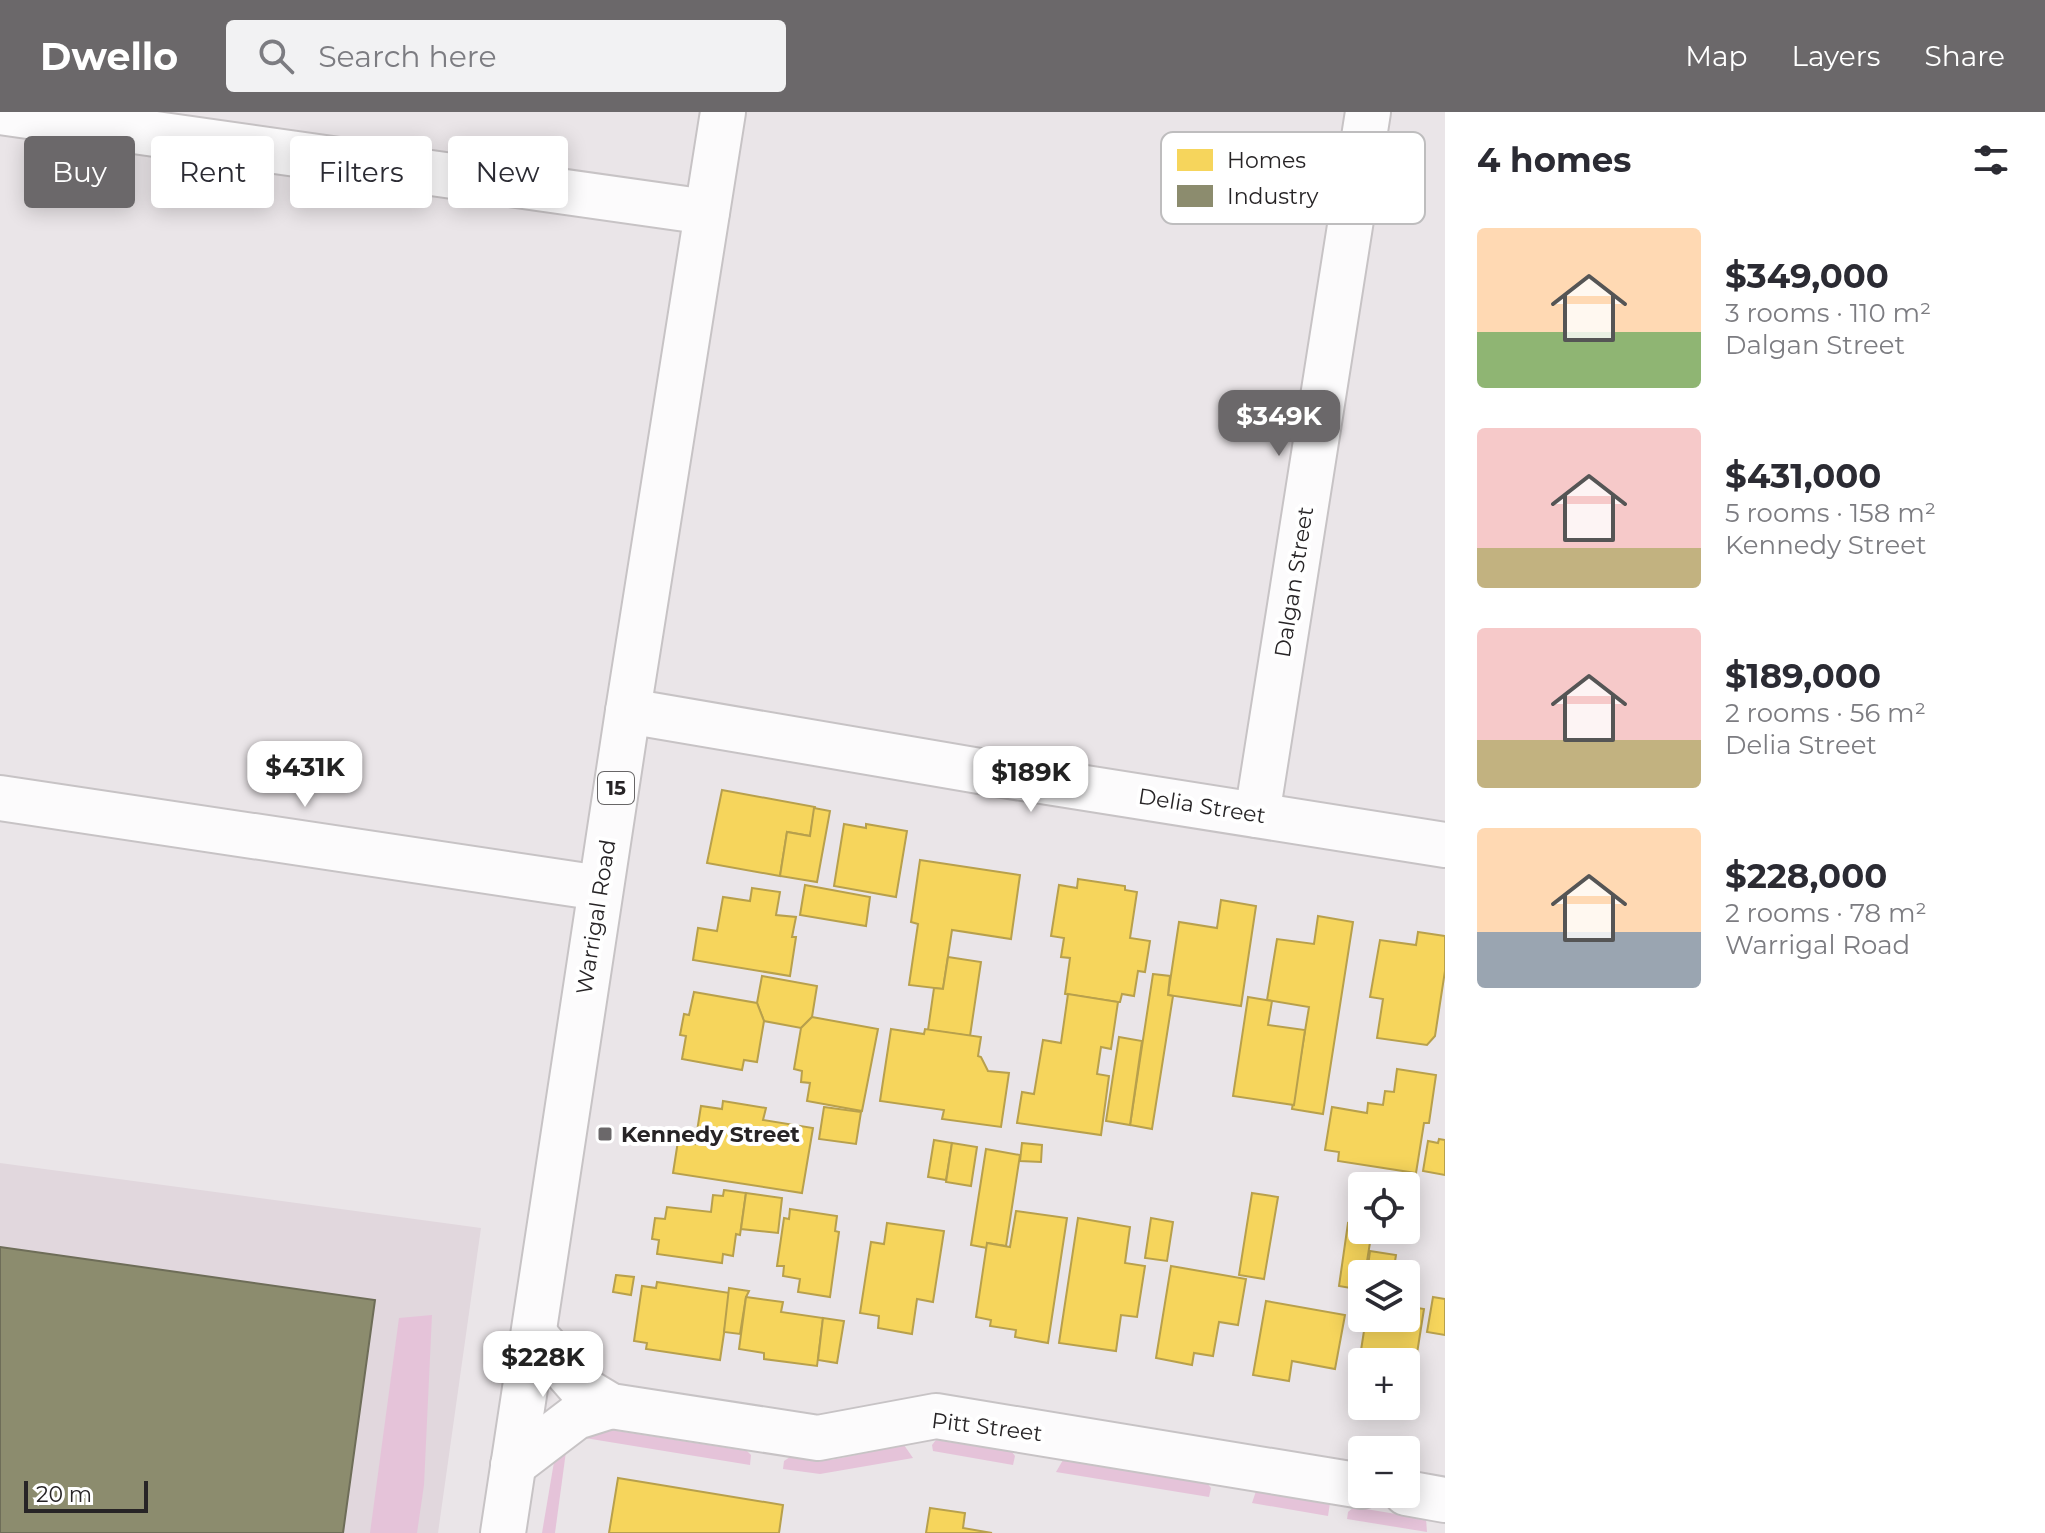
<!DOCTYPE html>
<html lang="en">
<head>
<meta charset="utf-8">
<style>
  body { margin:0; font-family:Montserrat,sans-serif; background:#f2f2f3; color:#2b2b33; height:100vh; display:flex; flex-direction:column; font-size:30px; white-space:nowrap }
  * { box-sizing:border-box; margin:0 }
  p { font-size:26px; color:#7c7c81 }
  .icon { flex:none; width:44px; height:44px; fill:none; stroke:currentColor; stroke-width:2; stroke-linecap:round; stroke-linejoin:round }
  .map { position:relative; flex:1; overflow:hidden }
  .details { display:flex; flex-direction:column; background:#fff; width:600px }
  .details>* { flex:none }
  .banner { position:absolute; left:24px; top:24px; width:760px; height:72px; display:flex; gap:16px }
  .buttons { position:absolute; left:1348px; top:1060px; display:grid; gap:16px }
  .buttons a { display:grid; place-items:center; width:72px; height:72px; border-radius:8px; background:#fff; box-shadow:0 4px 20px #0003; font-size:40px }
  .scale { position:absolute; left:24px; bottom:20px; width:124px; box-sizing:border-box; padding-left:8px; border:4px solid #272426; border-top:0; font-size:22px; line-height:28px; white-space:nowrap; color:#272426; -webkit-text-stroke:6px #fff; paint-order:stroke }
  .price { position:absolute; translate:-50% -68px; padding:0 18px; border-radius:16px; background:#fff; color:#222; font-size:26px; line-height:52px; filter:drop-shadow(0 2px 4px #0008) }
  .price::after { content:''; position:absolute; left:50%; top:48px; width:24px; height:18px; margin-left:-12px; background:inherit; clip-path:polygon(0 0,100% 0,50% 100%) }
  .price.active { background:#6b686a; color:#fff }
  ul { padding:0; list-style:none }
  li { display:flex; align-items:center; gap:24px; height:200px; padding:0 32px }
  li span { display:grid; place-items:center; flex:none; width:224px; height:160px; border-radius:8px; color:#555 }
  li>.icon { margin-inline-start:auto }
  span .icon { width:96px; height:96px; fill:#fffc; stroke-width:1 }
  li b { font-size:34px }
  h2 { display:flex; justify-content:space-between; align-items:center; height:96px; padding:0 32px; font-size:34px }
  .chip { padding:0 28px; border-radius:8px; background:#fff; box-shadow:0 4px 20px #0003; font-size:28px; line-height:72px }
  .chip.active { background:#6b686a; color:#fff }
  header { display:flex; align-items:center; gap:48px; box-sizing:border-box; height:112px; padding:0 40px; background:#6b686a; color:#fff }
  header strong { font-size:38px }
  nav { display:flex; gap:44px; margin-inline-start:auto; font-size:28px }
  .search { width:560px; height:72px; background:#f2f2f3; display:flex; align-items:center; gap:20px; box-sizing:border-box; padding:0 28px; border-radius:8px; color:#7c7c81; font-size:30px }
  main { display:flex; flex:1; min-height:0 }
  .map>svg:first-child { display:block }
  .built { fill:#e1d7dd }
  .green { fill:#e5c3d9 }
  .homes { fill:#f6d55c; stroke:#b8a04c; stroke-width:2 }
  .industry { fill:#8c8c6e; stroke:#6e6d58; stroke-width:2 }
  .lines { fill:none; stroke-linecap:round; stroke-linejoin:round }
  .minor-casing { stroke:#c7c3c5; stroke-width:48 }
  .highway-casing { stroke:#c7c3c5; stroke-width:48 }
  .minor { stroke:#fcfbfc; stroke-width:44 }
  .highway { stroke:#fcfbfc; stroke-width:44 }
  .poi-dot { fill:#6b686a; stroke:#fff; stroke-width:3 }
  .labels { text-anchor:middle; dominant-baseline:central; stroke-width:8; stroke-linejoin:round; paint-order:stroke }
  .shield { fill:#fff; stroke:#686667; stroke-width:2 }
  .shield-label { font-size:20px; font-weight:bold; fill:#272426 }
  .street-label { font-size:22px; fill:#272426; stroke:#fff }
  .poi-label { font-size:22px; font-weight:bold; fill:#272426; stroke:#fff; text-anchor:start }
  .key { fill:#fff; stroke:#bebdbe; stroke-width:2 }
  .key-label { font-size:22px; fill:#272426 }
</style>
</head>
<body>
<header>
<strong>Dwello</strong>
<div class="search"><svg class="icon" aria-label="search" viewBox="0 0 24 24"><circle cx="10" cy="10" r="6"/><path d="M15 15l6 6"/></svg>Search here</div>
<nav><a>Map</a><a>Layers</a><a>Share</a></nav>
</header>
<main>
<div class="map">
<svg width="1445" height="1421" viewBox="0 0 1445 1421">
  <rect width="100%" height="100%" fill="#eae5e8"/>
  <path class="built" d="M 0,1051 L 481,1116 L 438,1421 L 0,1421 Z"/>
  <g class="green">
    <path d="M 432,1203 L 424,1373 L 417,1421 L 370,1421 L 399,1206 Z"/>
    <path d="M 592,1315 L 747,1339 L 751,1343 L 750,1353 L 585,1326 Z"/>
    <path d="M 936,1328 L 1012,1340 L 1015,1344 L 1013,1353 L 933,1339 L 932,1333 Z"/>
    <path d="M 567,1332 L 555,1421 L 542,1421 L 555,1344 Z"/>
    <path d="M 904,1333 L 913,1346 L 820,1362 L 783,1357 L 784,1349 L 790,1345 L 831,1348 Z"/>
    <path d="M 1063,1348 L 1207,1371 L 1211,1376 L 1209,1385 L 1056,1360 Z"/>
    <path d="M 1256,1379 L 1330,1391 L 1328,1404 L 1252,1391 Z"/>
    <path d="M 1354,1395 L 1426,1407 L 1427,1420 L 1347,1407 L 1348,1400 Z"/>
  </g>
  <g class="homes">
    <path d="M 722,678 L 815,695 L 810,724 L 787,720 L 780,764 L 707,751 Z"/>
    <path d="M 814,696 L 830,699 L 817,770 L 780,764 L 787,720 L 810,724 Z"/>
    <path d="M 844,712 L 866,716 L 866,712 L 907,719 L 896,785 L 834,774 Z"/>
    <path d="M 920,748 L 1020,763 L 1011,827 L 952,818 L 943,877 L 909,873 L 918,812 L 911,810 Z"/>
    <path d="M 1078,767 L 1125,774 L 1125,778 L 1137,780 L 1130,826 L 1150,829 L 1145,860 L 1138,859 L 1134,884 L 1122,882 L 1120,890 L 1118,890 L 1065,882 L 1070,846 L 1061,845 L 1064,826 L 1051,824 L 1059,773 L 1077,776 Z"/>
    <path d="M 805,773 L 870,785 L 866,814 L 800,803 Z"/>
    <path d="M 752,776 L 780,780 L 776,803 L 796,805 L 792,825 L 796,825 L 790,864 L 693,848 L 698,816 L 717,819 L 723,785 L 750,789 Z"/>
    <path d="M 1221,788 L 1256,794 L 1241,894 L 1168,883 L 1179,810 L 1217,816 Z"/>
    <path d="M 1318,804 L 1353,810 L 1323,1002 L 1292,997 L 1309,895 L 1267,888 L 1277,827 L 1314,832 Z"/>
    <path d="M 1418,820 L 1445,824 L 1445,859 L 1435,924 L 1427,933 L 1377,926 L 1383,887 L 1370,885 L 1380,828 L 1416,833 Z"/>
    <path d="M 948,845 L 981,850 L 970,924 L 928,918 L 934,876 L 943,877 Z"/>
    <path d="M 1153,862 L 1170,864 L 1168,883 L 1173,884 L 1152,1017 L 1130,1013 Z"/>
    <path d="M 762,864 L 817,874 L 812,905 L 801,916 L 764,909 L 757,891 Z"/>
    <path d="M 694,880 L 757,891 L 764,909 L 757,950 L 744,948 L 742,958 L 682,947 L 686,924 L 680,923 L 684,902 L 689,903 Z"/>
    <path d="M 1068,882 L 1118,890 L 1111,937 L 1101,935 L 1097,962 L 1109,964 L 1101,1023 L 1017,1011 L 1022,980 L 1034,982 L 1043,928 L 1061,931 Z"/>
    <path d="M 1248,885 L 1272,889 L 1268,913 L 1305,918 L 1294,993 L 1233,984 Z"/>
    <path d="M 812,905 L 878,917 L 862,999 L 807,989 L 810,971 L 801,970 L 802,959 L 794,957 L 801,916 Z"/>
    <path d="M 891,917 L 924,922 L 925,917 L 981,925 L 978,944 L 981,945 L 988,959 L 1009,961 L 1001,1015 L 942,1007 L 944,998 L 880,989 Z"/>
    <path d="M 1119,925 L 1142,929 L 1130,1013 L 1106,1009 Z"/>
    <path d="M 1397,957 L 1436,963 L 1429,1011 L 1424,1011 L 1416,1061 L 1338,1049 L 1339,1040 L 1325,1038 L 1332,995 L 1367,1001 L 1368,991 L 1383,993 L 1385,979 L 1394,980 Z"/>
    <path d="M 723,989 L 766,996 L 763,1008 L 813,1016 L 802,1081 L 673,1061 L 678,1029 L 695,1032 L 701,994 L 722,997 Z"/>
    <path d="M 824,995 L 861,1000 L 856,1032 L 819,1027 Z"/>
    <path d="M 1439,1027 L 1445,1028 L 1445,1063 L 1423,1059 L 1428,1029 L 1438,1031 Z"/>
    <path d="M 934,1028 L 952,1031 L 946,1068 L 928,1065 Z"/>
    <path d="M 952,1031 L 977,1035 L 971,1074 L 946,1070 Z"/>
    <path d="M 1022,1031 L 1042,1033 L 1041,1050 L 1020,1049 Z"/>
    <path d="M 986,1037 L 1020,1043 L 1006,1134 L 987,1131 L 987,1136 L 971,1133 Z"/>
    <path d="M 724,1078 L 746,1081 L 740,1123 L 736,1122 L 733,1144 L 723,1142 L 722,1151 L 657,1142 L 659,1128 L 652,1127 L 655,1106 L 665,1107 L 667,1095 L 711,1100 L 713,1083 L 723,1084 Z"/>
    <path d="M 746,1081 L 782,1086 L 778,1121 L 741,1117 Z"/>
    <path d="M 1252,1081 L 1278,1085 L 1264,1167 L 1239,1163 Z"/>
    <path d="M 790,1097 L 837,1104 L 835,1119 L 839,1120 L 830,1185 L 798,1180 L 800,1167 L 783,1164 L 784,1154 L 777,1154 L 784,1106 L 789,1107 Z"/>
    <path d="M 1016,1099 L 1067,1106 L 1048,1231 L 1015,1225 L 1016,1218 L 990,1214 L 991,1208 L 976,1205 L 987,1131 L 1010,1135 Z"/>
    <path d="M 1078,1106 L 1130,1115 L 1125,1151 L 1145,1154 L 1137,1205 L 1121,1203 L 1116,1239 L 1059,1231 Z"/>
    <path d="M 1151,1106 L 1173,1110 L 1167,1149 L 1145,1146 Z"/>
    <path d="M 887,1111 L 944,1119 L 933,1190 L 917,1187 L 912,1222 L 878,1216 L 879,1204 L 860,1201 L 871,1130 L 884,1132 Z"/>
    <path d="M 1348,1111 L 1362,1114 L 1362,1118 L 1372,1118 L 1365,1162 L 1362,1162 L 1362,1178 L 1339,1174 Z"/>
    <path d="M 1370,1139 L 1396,1143 L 1393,1162 L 1367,1162 Z"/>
    <path d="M 1171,1154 L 1246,1167 L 1238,1213 L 1219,1210 L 1213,1244 L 1194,1241 L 1192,1253 L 1156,1246 Z"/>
    <path d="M 616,1163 L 634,1165 L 631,1183 L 613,1180 Z"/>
    <path d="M 657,1170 L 730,1181 L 720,1248 L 646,1237 L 647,1231 L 634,1229 L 642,1174 L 656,1176 Z"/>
    <path d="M 729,1176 L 749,1179 L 746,1185 L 740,1222 L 724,1220 Z"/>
    <path d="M 746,1185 L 783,1190 L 781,1200 L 823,1206 L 817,1254 L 764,1247 L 764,1241 L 739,1237 Z"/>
    <path d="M 1433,1185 L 1445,1187 L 1445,1223 L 1427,1220 Z"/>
    <path d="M 1266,1189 L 1345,1203 L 1335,1257 L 1292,1249 L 1289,1269 L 1253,1263 Z"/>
    <path d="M 1406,1194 L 1424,1197 L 1410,1286 L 1406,1285 L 1406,1250 L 1362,1250 L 1362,1278 L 1355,1277 L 1366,1206 L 1406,1206 Z"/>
    <path d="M 823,1206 L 844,1209 L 837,1251 L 818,1248 Z"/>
    <path d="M 618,1366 L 783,1393 L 779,1421 L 609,1421 Z"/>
    <path d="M 930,1396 L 965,1401 L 963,1416 L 992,1421 L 926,1421 Z"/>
  </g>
  <path class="industry" d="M 0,1135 L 375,1188 L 343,1421 L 0,1421 Z"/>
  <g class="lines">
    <defs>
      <g id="minor">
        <path d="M 0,0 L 707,100"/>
        <path d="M 628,599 L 997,662 L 1445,733"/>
        <path d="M 0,686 L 600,776"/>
        <path d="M 1257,703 L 1368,0"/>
        <path d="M 534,1222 L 581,1276 L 611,1294 L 818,1326 L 936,1304 L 1362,1374"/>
        <path d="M 513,1353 L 576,1305 L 611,1294"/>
        <path d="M 1406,1381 L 1445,1388"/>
      </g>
      <path id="highway" d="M 503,1421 L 628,599 L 723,0"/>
    </defs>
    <use href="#minor" class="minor-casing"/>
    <use href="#highway" class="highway-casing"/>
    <use href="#minor" class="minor"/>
    <use href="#highway" class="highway"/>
  </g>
  <rect class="poi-dot" x="597" y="1014" width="16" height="16" rx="4"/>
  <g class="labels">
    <rect class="shield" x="598" y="660" width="36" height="32" rx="6"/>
    <g class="shield-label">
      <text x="616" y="676">15</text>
    </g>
    <g class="street-label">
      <text transform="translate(1294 470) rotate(-81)">Dalgan Street</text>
      <text transform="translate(1202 694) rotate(9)">Delia Street</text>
      <text transform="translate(596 805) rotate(-81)">Warrigal Road</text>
      <text transform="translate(987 1315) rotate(7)">Pitt Street</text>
    </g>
    <g class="poi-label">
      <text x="621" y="1022">Kennedy Street</text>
    </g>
  </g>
  <rect x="1161" y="20" width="264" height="92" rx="12" class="key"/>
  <rect x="1177" y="37" width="36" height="22" fill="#f6d55c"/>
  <rect x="1177" y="73" width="36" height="22" fill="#8c8c6e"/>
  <g class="key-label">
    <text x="1227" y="56">Homes</text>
    <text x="1227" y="92">Industry</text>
  </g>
</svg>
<div class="buttons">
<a><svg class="icon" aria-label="locate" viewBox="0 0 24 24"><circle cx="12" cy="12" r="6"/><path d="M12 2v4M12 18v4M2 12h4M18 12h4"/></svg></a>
<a><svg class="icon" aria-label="layers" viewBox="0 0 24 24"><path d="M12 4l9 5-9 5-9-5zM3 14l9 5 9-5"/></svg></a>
<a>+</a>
<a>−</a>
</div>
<div class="scale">20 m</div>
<b class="price active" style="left:1279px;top:346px">$349K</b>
<b class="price" style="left:305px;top:697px">$431K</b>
<b class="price" style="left:1031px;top:702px">$189K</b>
<b class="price" style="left:543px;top:1287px">$228K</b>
<div class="banner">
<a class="chip active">Buy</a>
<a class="chip">Rent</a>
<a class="chip">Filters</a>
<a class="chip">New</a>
</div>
</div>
<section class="details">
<h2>4 homes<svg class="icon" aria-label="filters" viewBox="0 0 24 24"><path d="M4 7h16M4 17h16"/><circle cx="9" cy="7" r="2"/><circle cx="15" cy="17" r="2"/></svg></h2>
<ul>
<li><span style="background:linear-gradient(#ffd9b3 65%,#8fb573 0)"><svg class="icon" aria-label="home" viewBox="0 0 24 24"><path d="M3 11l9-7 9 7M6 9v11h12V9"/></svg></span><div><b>$349,000</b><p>3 rooms · 110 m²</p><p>Dalgan Street</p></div></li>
<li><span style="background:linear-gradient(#f6c9c9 75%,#c2b280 0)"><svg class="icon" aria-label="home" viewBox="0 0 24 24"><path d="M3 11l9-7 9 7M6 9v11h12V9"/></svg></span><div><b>$431,000</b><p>5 rooms · 158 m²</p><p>Kennedy Street</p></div></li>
<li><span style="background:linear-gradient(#f6c9c9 70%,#c2b280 0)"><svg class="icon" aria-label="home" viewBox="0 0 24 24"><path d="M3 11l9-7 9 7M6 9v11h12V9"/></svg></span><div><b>$189,000</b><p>2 rooms · 56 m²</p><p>Delia Street</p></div></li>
<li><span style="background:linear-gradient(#ffd9b3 65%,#9aa5b1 0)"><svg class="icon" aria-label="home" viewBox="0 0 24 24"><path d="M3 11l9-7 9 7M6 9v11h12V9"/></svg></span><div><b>$228,000</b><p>2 rooms · 78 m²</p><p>Warrigal Road</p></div></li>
</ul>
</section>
</main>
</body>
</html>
